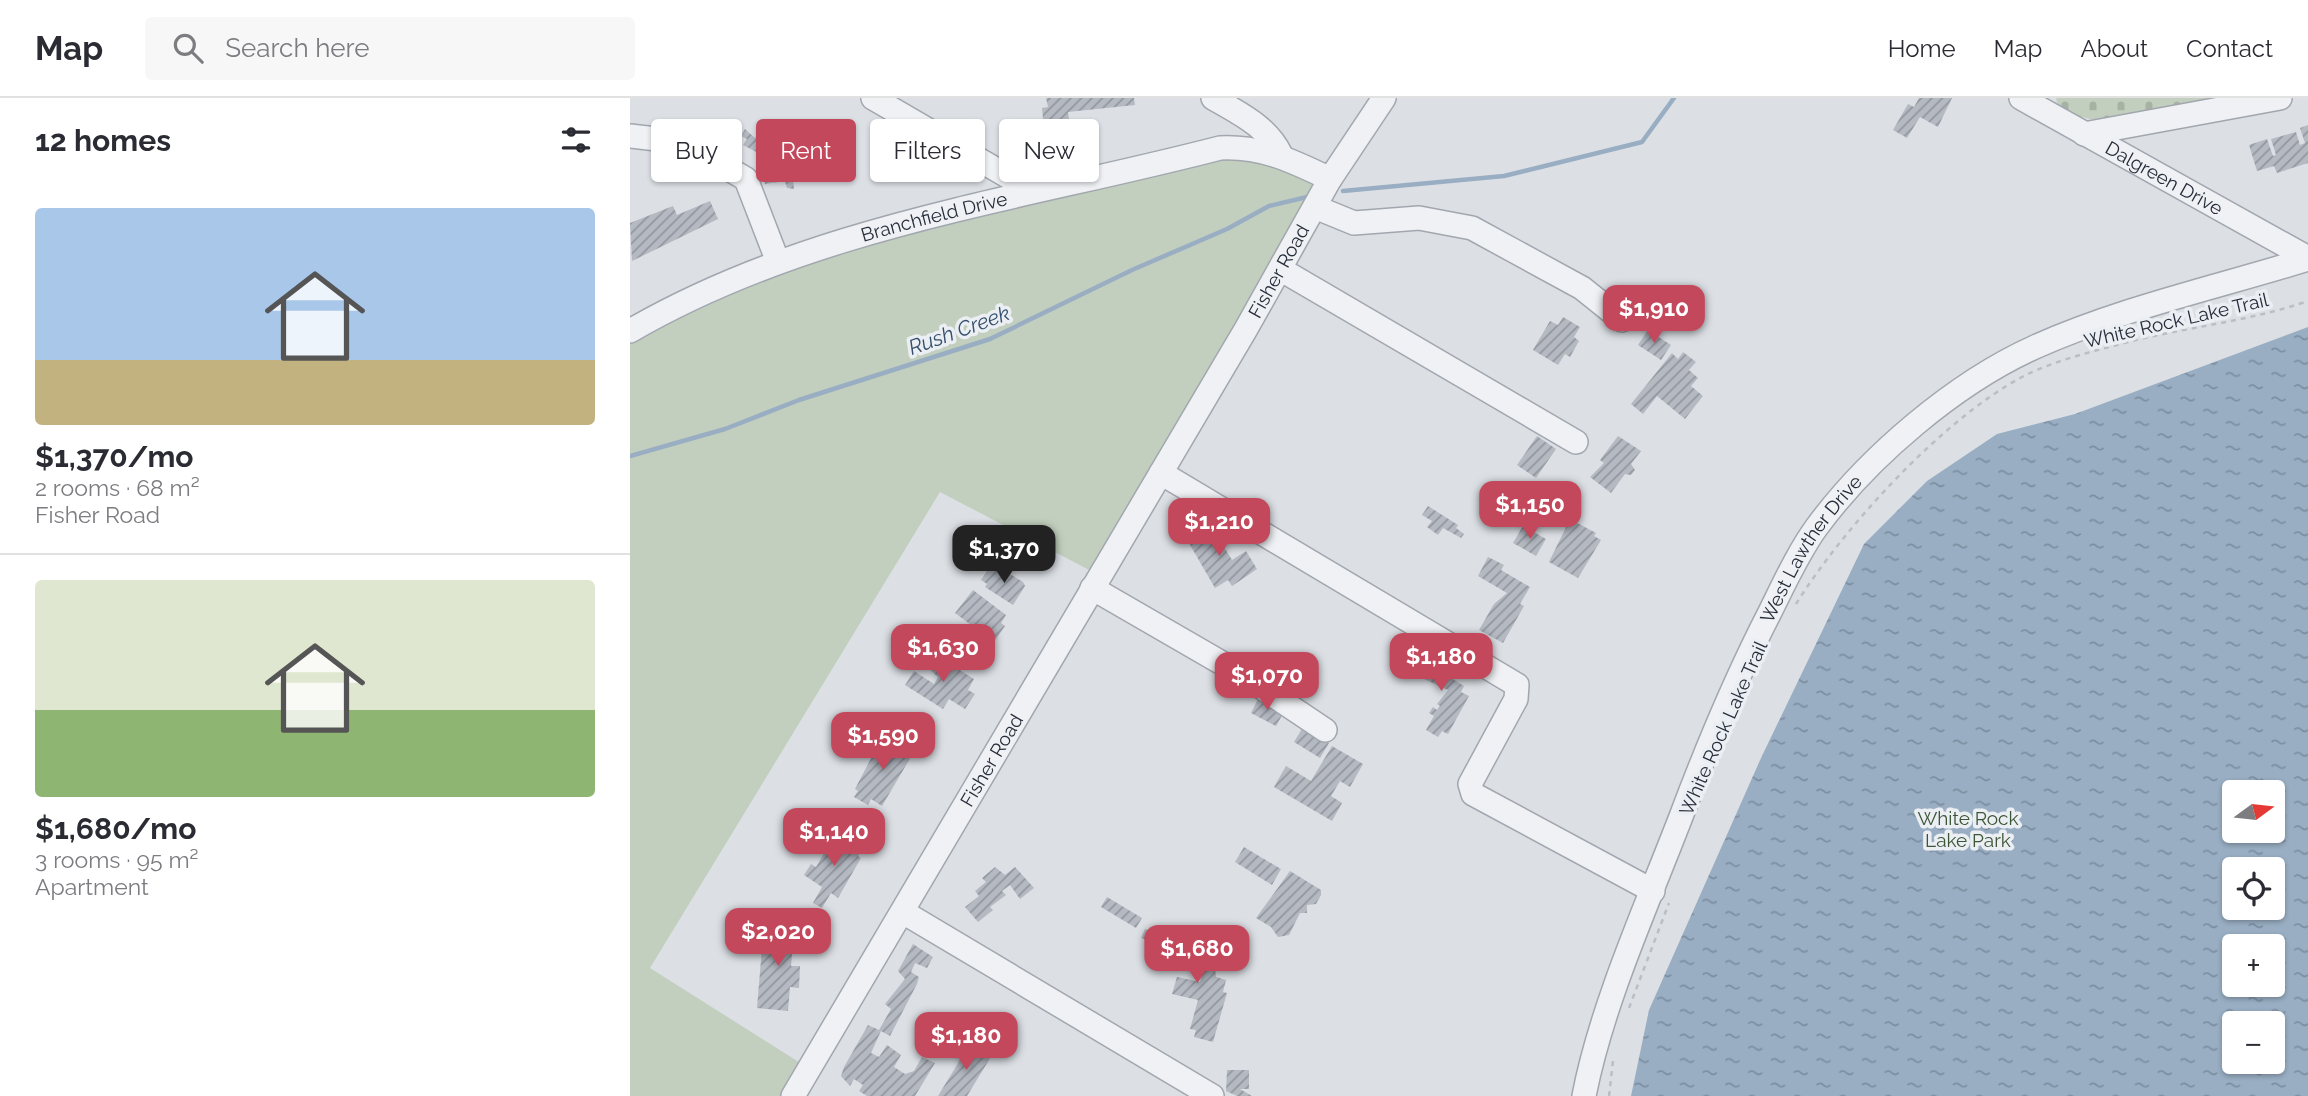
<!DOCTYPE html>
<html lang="en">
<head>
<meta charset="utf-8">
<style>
  body { margin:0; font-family:Raleway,sans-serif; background:#f7f7f7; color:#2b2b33; height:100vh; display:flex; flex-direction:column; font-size:26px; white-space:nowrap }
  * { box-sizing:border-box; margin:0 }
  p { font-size:23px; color:#7c7c81 }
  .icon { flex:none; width:38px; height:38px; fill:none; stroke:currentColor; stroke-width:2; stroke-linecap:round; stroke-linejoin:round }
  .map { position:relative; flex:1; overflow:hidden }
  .details { display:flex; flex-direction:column; background:#fff; width:630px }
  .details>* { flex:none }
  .hud { position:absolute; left:21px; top:21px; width:665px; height:63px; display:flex; gap:14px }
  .needle { width:46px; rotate:75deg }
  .buttons { position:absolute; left:1592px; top:682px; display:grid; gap:14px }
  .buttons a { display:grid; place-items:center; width:63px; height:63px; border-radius:7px; background:#fff; box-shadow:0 2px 5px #0004; font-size:35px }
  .price { position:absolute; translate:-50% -60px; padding:0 16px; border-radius:14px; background:#c4485c; color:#fff; font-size:23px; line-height:46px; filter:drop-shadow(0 2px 4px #0008) }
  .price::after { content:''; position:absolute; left:50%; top:42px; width:21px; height:16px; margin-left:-10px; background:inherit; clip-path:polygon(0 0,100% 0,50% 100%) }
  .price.on { background:#222; color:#fff }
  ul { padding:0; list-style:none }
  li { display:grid; align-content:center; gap:14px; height:371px; padding:0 35px }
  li+li { border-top:2px solid #e1e1e2 }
  li span { display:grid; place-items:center; height:217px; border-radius:7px; color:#555 }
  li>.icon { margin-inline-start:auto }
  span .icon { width:126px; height:126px; fill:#fffc; stroke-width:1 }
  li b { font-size:30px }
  h2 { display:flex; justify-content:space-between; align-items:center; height:84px; padding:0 35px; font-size:30px }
  .chip { padding:0 24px; border-radius:7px; background:#fff; box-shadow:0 2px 5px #0004; font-size:24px; line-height:63px }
  .chip.on { background:#c4485c; color:#fff }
  header { display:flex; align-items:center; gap:42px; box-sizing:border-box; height:98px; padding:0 35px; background:#fff; border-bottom:2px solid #e1e1e2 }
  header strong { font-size:33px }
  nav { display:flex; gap:38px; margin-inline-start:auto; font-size:24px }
  .search { width:490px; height:63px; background:#f7f7f7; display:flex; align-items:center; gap:18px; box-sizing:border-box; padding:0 24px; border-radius:7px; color:#7c7c81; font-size:26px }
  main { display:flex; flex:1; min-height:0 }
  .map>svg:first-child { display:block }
  .cemetery { fill:url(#cemetery-stones) }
  .green { fill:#c2cfbe }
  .water { fill:url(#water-ripples); fill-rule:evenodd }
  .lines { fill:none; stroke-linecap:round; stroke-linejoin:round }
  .stream { stroke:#99aec3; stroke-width:4.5 }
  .building { fill:url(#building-hatch) }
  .minor-casing { stroke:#a2a7af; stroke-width:26 }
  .path { stroke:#bbbec4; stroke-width:2.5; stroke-dasharray:5 5; stroke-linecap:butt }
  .minor { stroke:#eff1f4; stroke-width:23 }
  .labels { text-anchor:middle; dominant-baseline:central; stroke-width:7; stroke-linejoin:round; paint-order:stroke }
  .street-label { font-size:19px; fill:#272e3b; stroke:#ebeff3 }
  .park-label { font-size:19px; fill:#3c5535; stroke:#ebeff3 }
  .water-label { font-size:21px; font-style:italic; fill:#344e6b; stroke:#ebeff3 }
</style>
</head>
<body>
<header>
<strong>Map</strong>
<div class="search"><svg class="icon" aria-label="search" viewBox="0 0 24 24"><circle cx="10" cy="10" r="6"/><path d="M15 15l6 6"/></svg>Search here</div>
<nav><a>Home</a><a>Map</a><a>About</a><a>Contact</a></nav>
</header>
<main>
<section class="details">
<h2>12 homes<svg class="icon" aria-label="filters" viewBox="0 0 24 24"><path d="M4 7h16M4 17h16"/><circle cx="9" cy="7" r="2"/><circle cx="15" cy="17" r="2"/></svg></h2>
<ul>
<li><span style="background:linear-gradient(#a9c7e8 70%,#c2b280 0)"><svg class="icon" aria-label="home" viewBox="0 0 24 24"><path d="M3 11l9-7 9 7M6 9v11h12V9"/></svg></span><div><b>$1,370/mo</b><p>2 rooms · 68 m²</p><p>Fisher Road</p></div></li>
<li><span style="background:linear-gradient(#dfe7d0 60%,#8fb573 0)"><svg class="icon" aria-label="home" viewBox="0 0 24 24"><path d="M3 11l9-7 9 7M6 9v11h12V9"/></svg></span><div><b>$1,680/mo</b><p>3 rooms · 95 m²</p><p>Apartment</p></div></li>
</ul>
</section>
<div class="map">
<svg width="1678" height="998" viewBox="0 0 1678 998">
  <defs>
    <pattern id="cemetery-stones" width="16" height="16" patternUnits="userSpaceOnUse" patternTransform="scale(1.75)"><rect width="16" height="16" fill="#c2cfbe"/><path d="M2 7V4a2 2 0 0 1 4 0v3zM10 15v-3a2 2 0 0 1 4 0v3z" fill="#a7b2a4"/></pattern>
    <pattern id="water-ripples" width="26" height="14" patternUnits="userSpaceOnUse" patternTransform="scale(1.75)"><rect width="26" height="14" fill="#99aec3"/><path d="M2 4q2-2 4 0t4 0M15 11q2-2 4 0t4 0" fill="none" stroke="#7d8ea0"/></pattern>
    <pattern id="building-hatch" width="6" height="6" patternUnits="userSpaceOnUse" patternTransform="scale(1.75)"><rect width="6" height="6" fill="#b4b9c2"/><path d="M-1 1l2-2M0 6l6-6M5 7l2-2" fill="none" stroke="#92979f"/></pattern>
  </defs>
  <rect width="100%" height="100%" fill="#dce0e5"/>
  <path class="cemetery" d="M 1426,0 L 1629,0 L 1487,28 L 1429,13 Z"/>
  <path class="green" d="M 595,59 L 624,59 L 689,84 L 461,473 L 310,394 L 20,870 L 172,966 L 154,998 L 0,998 L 0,243 L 64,208 L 213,149 Z"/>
  <path class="water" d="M 1678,229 L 1678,998 L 1001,998 L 1019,912 L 1131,660 L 1234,446 L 1297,383 L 1367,336 L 1445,316 ZM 1605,695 L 1643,695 L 1643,733 L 1605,733 ZM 1605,772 L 1643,772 L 1643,810 L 1605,810 ZM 1605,849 L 1643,849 L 1643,887 L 1605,887 ZM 1605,926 L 1643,926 L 1643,964 L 1605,964 Z"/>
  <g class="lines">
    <g class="stream">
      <path d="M 713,93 L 874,78 L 1012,44 L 1044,0"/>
      <path d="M 0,358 L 95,331 L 169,302 L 360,241 L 502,172 L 597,131 L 639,108 L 677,99"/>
    </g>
  </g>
  <g class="building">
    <path d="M 416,0 L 504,0 L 505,7 L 438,14 L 439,21 L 419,23 L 413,21 L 412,10 L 418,9 Z"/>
    <path d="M 1289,0 L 1322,0 L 1308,29 L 1290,19 L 1277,40 L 1263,32 L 1278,6 L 1284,9 Z"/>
    <path d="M 1678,27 L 1678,65 L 1647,75 L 1644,68 L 1627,73 L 1619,47 L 1637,41 L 1643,58 L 1646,57 L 1641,41 L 1666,34 L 1670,47 L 1675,45 L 1670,30 Z"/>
    <path d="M 115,31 L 125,40 L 128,35 L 141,43 L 139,47 L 143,50 L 144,43 L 150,46 L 183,37 L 200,47 L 208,75 L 187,80 L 183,64 L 178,61 L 161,65 L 164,91 L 157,90 L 155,83 L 135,86 L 132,63 L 148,55 L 141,51 L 136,59 L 113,47 L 117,41 L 111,38 Z"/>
    <path d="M 80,103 L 88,121 L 2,163 L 0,125 L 43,108 L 47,117 Z"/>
    <path d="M 933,219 L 950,229 L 944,239 L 949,243 L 940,259 L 935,256 L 928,267 L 903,252 L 920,223 L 928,227 Z"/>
    <path d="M 1018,232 L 1041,247 L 1031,262 L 1008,247 Z"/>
    <path d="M 1053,254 L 1066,264 L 1059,272 L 1068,280 L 1061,288 L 1073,298 L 1055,321 L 1027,298 L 1013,316 L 1001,306 L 1042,255 L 1048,261 Z"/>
    <path d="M 907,338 L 926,351 L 906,380 L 887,367 Z"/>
    <path d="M 988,338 L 1011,353 L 1001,366 L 1005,372 L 1001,377 L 995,376 L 981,395 L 960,379 L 974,365 L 970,362 Z"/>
    <path d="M 798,408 L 828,427 L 826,430 L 834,436 L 831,440 L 813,430 L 808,437 L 797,429 L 802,423 L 792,417 Z"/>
    <path d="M 940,421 L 966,435 L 964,438 L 971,442 L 948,480 L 919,464 Z"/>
    <path d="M 579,425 L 602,462 L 616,453 L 627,471 L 602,488 L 598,482 L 585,490 L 556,440 Z"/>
    <path d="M 893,428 L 916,441 L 906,458 L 883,445 Z"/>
    <path d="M 858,459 L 874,467 L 871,472 L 900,489 L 890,506 L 894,508 L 873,545 L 849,532 L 864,506 L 877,495 L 848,478 Z"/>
    <path d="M 359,470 L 377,474 L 393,484 L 395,488 L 383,507 L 355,489 L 357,486 L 351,482 Z"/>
    <path d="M 343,492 L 376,517 L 371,525 L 375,528 L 364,544 L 325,515 Z"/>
    <path d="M 787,553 L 817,569 L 813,575 L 834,588 L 831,594 L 839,598 L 818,636 L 812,633 L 808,639 L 796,632 L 804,618 L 799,615 L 803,609 L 807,612 L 810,608 L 807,606 L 818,592 L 779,574 Z"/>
    <path d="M 304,556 L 344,581 L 338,592 L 345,596 L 335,611 L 319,601 L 313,611 L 275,587 L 284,573 L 304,586 L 308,579 L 296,568 Z"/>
    <path d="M 628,601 L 654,614 L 646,628 L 621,615 Z"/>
    <path d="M 673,629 L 699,645 L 690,660 L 664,644 Z"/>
    <path d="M 262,638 L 285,652 L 252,708 L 241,701 L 238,707 L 224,699 L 228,693 L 225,691 L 248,647 L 256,648 Z"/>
    <path d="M 702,648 L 733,666 L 720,689 L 710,683 L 701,698 L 712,705 L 702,723 L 644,689 L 656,668 L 681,683 Z"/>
    <path d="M 203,736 L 231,752 L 228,758 L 231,760 L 208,800 L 201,795 L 192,810 L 183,805 L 192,789 L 174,777 L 181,766 L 186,769 L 194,755 L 190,752 Z"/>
    <path d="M 614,749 L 651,771 L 642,787 L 605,764 Z"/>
    <path d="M 365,769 L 375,777 L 385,769 L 404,790 L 390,801 L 380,787 L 372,793 L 376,797 L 360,809 L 363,812 L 348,824 L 335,809 L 349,798 L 345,793 L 356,784 L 352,780 Z"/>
    <path d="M 660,773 L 691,792 L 691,797 L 686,806 L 677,807 L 677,815 L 670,815 L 659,837 L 648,839 L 641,829 L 626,820 Z"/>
    <path d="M 477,799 L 512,820 L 506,830 L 471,809 Z"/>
    <path d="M 145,821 L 165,822 L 161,868 L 170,868 L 169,890 L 160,889 L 158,913 L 127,910 L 133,838 L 143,838 Z"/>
    <path d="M 515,831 L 562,845 L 579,860 L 585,869 L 586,879 L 596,882 L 593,894 L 597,895 L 583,944 L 564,939 L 566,932 L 560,931 L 568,902 L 542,896 L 547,879 L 570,884 L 574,871 L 567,863 L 533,852 L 534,847 L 511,840 Z"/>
    <path d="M 283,846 L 303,859 L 297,870 L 285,865 L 281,874 L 289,879 L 287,886 L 260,938 L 251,933 L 241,955 L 249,959 L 257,947 L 271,957 L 264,969 L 275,976 L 284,973 L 292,959 L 305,965 L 285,998 L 237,998 L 229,993 L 233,987 L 224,981 L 220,988 L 211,978 L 214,969 L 238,927 L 249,932 L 261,911 L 255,906 L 275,881 L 268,873 Z"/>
    <path d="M 341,944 L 362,957 L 337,998 L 308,998 Z"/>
    <path d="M 597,972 L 619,972 L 619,991 L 610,991 L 622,998 L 607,998 L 596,993 Z"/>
  </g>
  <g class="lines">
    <defs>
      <g id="minor">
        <path d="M 243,0 L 403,93"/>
        <path d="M 583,0 C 610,16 637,28 651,57"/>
        <path id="s1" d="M 1391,0 L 1678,160"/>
        <path d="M 1454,36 L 1650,0"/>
        <path d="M 0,38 L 52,44 L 116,81 L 148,164"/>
        <path d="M 685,109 L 724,125 L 789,120 L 842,130 L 952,190 L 992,222"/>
        <path d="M 650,171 L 946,344"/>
        <path id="s2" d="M 0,233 C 181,128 390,102 590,50 C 632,48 663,63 700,81"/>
        <path d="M 531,375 L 887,587 L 886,601 L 840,686 L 843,696 L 1023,793"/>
        <path d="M 462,490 L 616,579 L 695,632"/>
        <path d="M 273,814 L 582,998"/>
        <path id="s3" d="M 163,998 L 616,231 L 700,81 L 754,0"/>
        <path id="s4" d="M 954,998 C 972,905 1018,805 1052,716 C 1078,647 1106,580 1140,514 C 1154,486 1168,455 1186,430 C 1238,359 1325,285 1405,249 C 1492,210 1588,189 1678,161"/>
      </g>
    </defs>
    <use href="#minor" class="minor-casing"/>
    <g class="path">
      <path d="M 1166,506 C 1214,429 1312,322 1392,279 C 1421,264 1456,255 1487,247 C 1552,229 1614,225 1678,203"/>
      <path d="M 999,910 L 1039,805"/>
      <path d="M 979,998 L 983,963"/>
    </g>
    <use href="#minor" class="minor"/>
  </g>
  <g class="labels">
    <g class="street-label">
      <text stroke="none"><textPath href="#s1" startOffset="164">Dalgreen Drive</textPath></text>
      <text stroke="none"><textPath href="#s2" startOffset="326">Branchfield Drive</textPath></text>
      <text stroke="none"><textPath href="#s3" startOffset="957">Fisher Road</textPath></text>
      <text transform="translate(1546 222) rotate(-13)">White Rock Lake Trail</text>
      <text stroke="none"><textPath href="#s4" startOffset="595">West Lawther Drive</textPath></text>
      <text transform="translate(1093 630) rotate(-66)">White Rock Lake Trail</text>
      <text stroke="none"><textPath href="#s3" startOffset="390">Fisher Road</textPath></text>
    </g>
    <g class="park-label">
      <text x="1338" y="720">White Rock<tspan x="1338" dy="22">Lake Park</tspan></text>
    </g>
    <g class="water-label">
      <text transform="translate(329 232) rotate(-20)">Rush Creek</text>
    </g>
  </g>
</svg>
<div class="buttons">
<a><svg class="needle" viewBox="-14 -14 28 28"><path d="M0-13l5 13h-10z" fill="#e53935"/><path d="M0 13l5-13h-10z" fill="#7c7c81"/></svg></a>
<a><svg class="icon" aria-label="locate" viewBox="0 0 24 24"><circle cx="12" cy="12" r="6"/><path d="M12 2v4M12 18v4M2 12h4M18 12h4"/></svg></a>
<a>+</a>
<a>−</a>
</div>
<b class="price" style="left:1024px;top:247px">$1,910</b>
<b class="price" style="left:900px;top:443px">$1,150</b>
<b class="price" style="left:589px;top:460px">$1,210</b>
<b class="price on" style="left:374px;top:487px">$1,370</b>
<b class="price" style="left:313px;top:586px">$1,630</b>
<b class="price" style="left:811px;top:595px">$1,180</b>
<b class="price" style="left:637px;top:614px">$1,070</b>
<b class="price" style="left:253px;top:674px">$1,590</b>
<b class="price" style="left:204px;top:770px">$1,140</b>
<b class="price" style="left:148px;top:870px">$2,020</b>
<b class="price" style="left:567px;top:887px">$1,680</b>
<b class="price" style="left:336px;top:974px">$1,180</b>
<div class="hud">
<a class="chip">Buy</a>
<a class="chip on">Rent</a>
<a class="chip">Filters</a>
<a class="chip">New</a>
</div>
</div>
</main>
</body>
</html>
